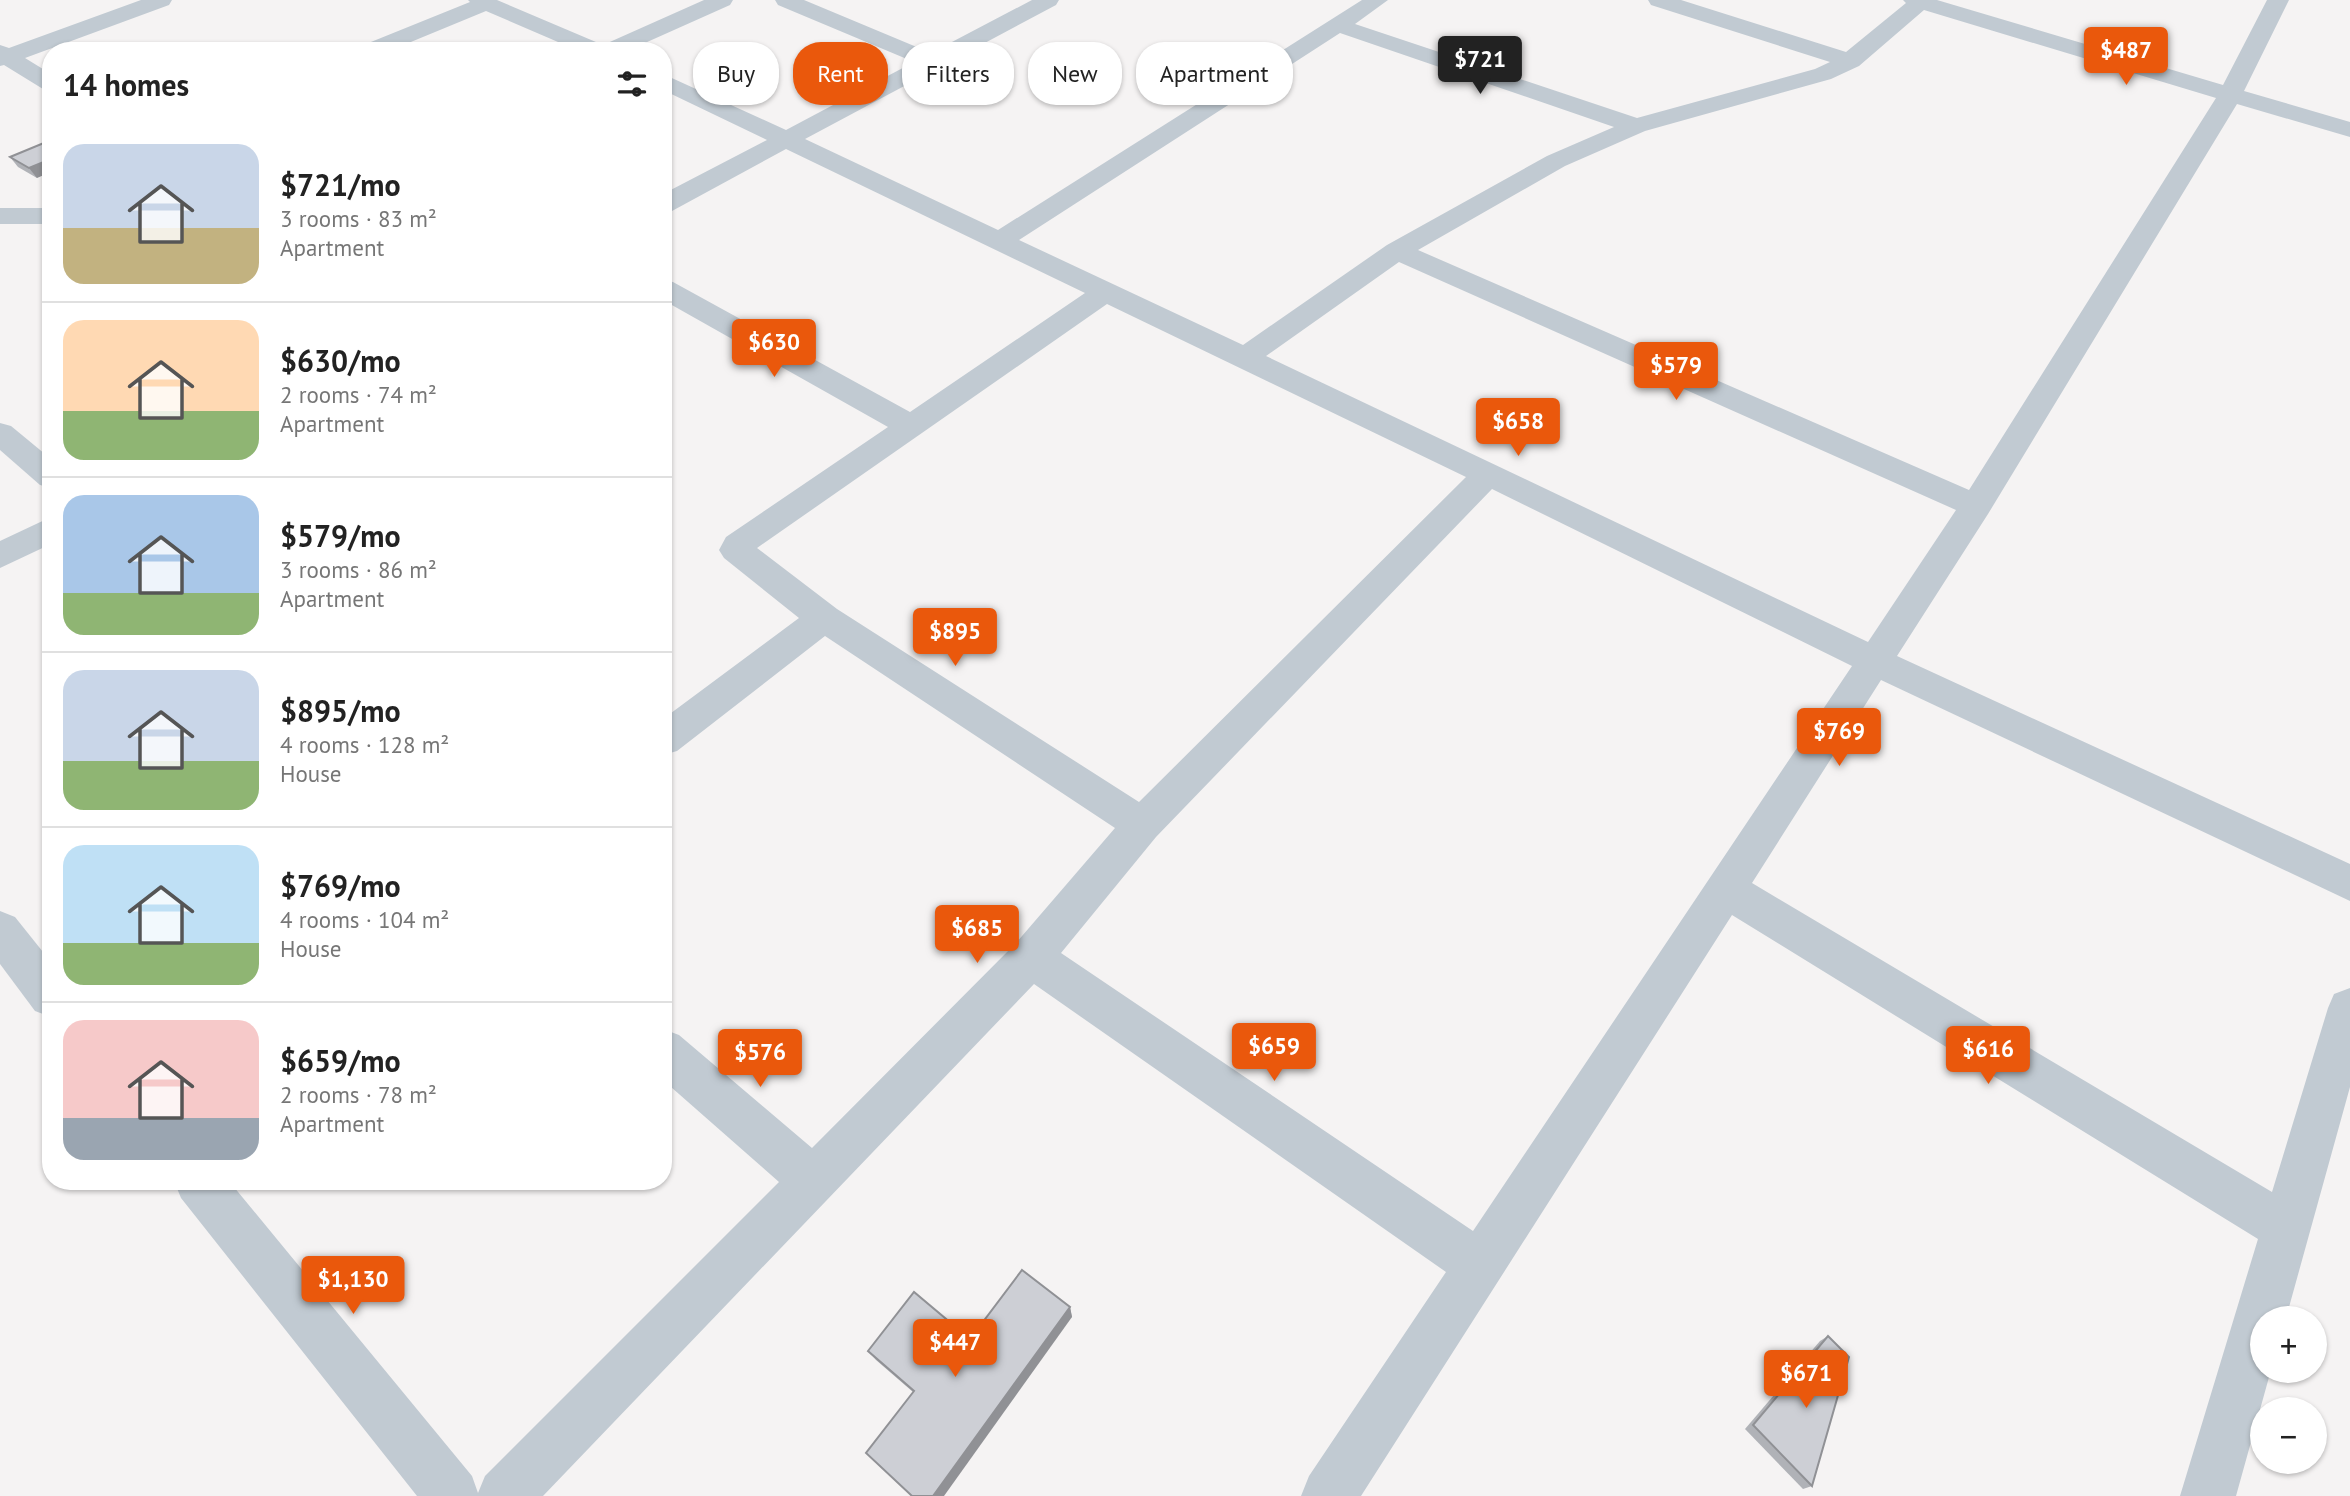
<!DOCTYPE html>
<html lang="en">
<head>
<meta charset="utf-8">
<style>
  body { margin:0; font-family:"PT Sans",sans-serif; background:#f6f6f6; color:#222; height:100vh; display:flex; flex-direction:column; font-size:26px; white-space:nowrap }
  * { box-sizing:border-box; margin:0 }
  p { font-size:23px; color:#767676 }
  .icon { flex:none; width:38px; height:38px; fill:none; stroke:currentColor; stroke-width:2; stroke-linecap:round; stroke-linejoin:round }
  .map { position:relative; flex:1; overflow:hidden }
  .sheet { position:absolute; left:42px; top:42px; width:630px; height:1148px; display:flex; flex-direction:column; background:#fff; border-radius:28px; box-shadow:0 2px 5px #0004 }
  .sheet>* { flex:none }
  .guide { position:absolute; left:693px; top:42px; width:665px; height:63px; display:flex; gap:14px }
  .buttons { position:absolute; left:2250px; top:1306px; display:grid; gap:14px }
  .buttons a { display:grid; place-items:center; width:77px; height:77px; border-radius:50%; background:#fff; box-shadow:0 2px 5px #0004; font-size:35px }
  .price { position:absolute; translate:-50% -60px; padding:0 16px; border-radius:7px; background:#ea580c; color:#fff; font-size:23px; line-height:46px; filter:drop-shadow(0 2px 4px #0008) }
  .price::after { content:''; position:absolute; left:50%; top:42px; width:21px; height:16px; margin-left:-10px; background:inherit; clip-path:polygon(0 0,100% 0,50% 100%) }
  .price.selected { background:#222; color:#fff }
  ul { padding:0; list-style:none }
  li { display:flex; align-items:center; gap:21px; height:175px; padding:0 21px }
  li+li { border-top:2px solid #e0e0e0 }
  li span { display:grid; place-items:center; flex:none; width:196px; height:140px; border-radius:21px; color:#555 }
  li>.icon { margin-inline-start:auto }
  span .icon { width:84px; height:84px; fill:#fffc; stroke-width:1 }
  li b { font-size:30px }
  h2 { display:flex; justify-content:space-between; align-items:center; height:84px; padding:0 21px; font-size:30px }
  .tag { padding:0 24px; border-radius:28px; background:#fff; box-shadow:0 2px 5px #0004; font-size:24px; line-height:63px }
  .tag.selected { background:#ea580c; color:#fff }
  .map>svg:first-child { display:block }
  .lines { fill:none; stroke-linecap:round; stroke-linejoin:round }
  .minor { fill:#c1cad2; fill-rule:evenodd }
  .wall { fill:#b0b2b7 }
  .shaded-wall { fill:#909195 }
  .building { fill:#cdcfd5; stroke:#909195; stroke-width:2 }
</style>
</head>
<body>
<div class="map">
<svg width="2350" height="1496" viewBox="0 0 2350 1496">
  <rect width="100%" height="100%" fill="#f5f3f3"/>
  <g class="lines">
    <g class="minor">
      <path d="M 141,0 L 172,0 L 169,5 L 25,58 L 51,74 L 51,91 L 43,89 L 4,65 L 0,66 L 0,45 L 9,48 Z"/>
      <path d="M 468,0 L 497,0 L 603,45 L 704,0 L 733,0 L 730,5 L 627,51 L 579,51 L 486,11 L 389,51 L 358,51 L 361,46 L 470,2 Z"/>
      <path d="M 775,0 L 804,0 L 931,53 L 1032,0 L 1059,0 L 1056,5 L 805,139 L 998,230 L 1362,0 L 1388,0 L 1355,24 L 1637,118 L 1815,69 L 1830,62 L 1651,5 L 1648,0 L 1681,0 L 1846,52 L 1906,3 L 1903,0 L 1937,0 L 2223,85 L 2267,0 L 2289,0 L 2244,91 L 2350,122 L 2350,137 L 2237,104 L 1988,514 L 1897,656 L 2350,864 L 2350,901 L 1881,680 L 1752,883 L 2272,1192 L 2328,1008 L 2334,994 L 2350,988 L 2350,1087 L 2286,1318 L 2263,1318 L 2263,1370 L 2271,1370 L 2236,1496 L 2180,1496 L 2258,1239 L 1732,915 L 1361,1496 L 1301,1496 L 1309,1476 L 1446,1272 L 1034,984 L 543,1496 L 417,1496 L 181,1198 L 174,1181 L 229,1181 L 472,1476 L 478,1493 L 485,1476 L 779,1182 L 663,1080 L 663,1029 L 679,1035 L 812,1148 L 1016,943 L 1115,828 L 825,636 L 677,751 L 663,755 L 663,719 L 799,618 L 724,558 L 719,550 L 726,537 L 888,427 L 663,300 L 663,280 L 673,282 L 910,412 L 1085,293 L 786,149 L 672,211 L 663,213 L 663,194 L 767,140 L 663,90 L 663,74 L 786,130 L 914,62 L 778,5 ZM 1924,10 L 2216,98 L 1969,490 L 1418,250 L 1565,166 L 1645,131 L 1831,79 L 1859,66 ZM 1340,33 L 1614,127 L 1547,156 L 1387,245 L 1243,345 L 1019,240 ZM 1399,262 L 1956,510 L 1868,642 L 1266,356 ZM 1107,304 L 1466,477 L 1139,802 L 837,609 L 757,548 ZM 1492,489 L 1852,666 L 1473,1231 L 1061,953 L 1156,837 Z"/>
      <rect x="0" y="208" width="51" height="16"/>
      <path d="M 0,423 L 11,426 L 51,459 L 51,488 L 40,485 L 0,450 Z"/>
      <path d="M 51,517 L 51,544 L 0,568 L 0,541 Z"/>
      <path d="M 0,911 L 15,917 L 51,962 L 51,1017 L 35,1011 L 0,964 Z"/>
    </g>
  </g>
  <g class="wall">
    <path d="M 51,140 L 37,178 L 18,167 L 10,157 Z"/>
    <path d="M 1070,1307 L 1072,1317 L 913,1392 L 876,1360 L 868,1351 L 970,1339 Z"/>
    <path d="M 1828,1336 L 1812,1486 L 1803,1489 L 1745,1429 L 1820,1341 Z"/>
  </g>
  <g class="shaded-wall">
    <path d="M 51,159 L 51,172 L 37,178 L 29,168 Z"/>
    <path d="M 1070,1307 L 1072,1317 L 944,1496 L 933,1496 Z"/>
  </g>
  <g class="building">
    <path d="M 51,140 L 51,159 L 29,168 L 10,157 Z"/>
    <path d="M 1022,1270 L 1070,1307 L 933,1496 L 912,1496 L 866,1453 L 914,1391 L 868,1351 L 914,1292 L 970,1339 Z"/>
    <path d="M 1828,1336 L 1849,1357 L 1812,1486 L 1753,1425 Z"/>
  </g>
</svg>
<div class="buttons">
<a>+</a>
<a>−</a>
</div>
<b class="price" style="left:2126px;top:87px">$487</b>
<b class="price selected" style="left:1480px;top:96px">$721</b>
<b class="price" style="left:774px;top:379px">$630</b>
<b class="price" style="left:1676px;top:402px">$579</b>
<b class="price" style="left:1518px;top:458px">$658</b>
<b class="price" style="left:955px;top:668px">$895</b>
<b class="price" style="left:1839px;top:768px">$769</b>
<b class="price" style="left:977px;top:965px">$685</b>
<b class="price" style="left:1274px;top:1083px">$659</b>
<b class="price" style="left:1988px;top:1086px">$616</b>
<b class="price" style="left:760px;top:1089px">$576</b>
<b class="price" style="left:353px;top:1316px">$1,130</b>
<b class="price" style="left:955px;top:1379px">$447</b>
<b class="price" style="left:1806px;top:1410px">$671</b>
<div class="guide">
<a class="tag">Buy</a>
<a class="tag selected">Rent</a>
<a class="tag">Filters</a>
<a class="tag">New</a>
<a class="tag">Apartment</a>
</div>
<section class="sheet">
<h2>14 homes<svg class="icon" aria-label="filters" viewBox="0 0 24 24"><path d="M4 7h16M4 17h16"/><circle cx="9" cy="7" r="2"/><circle cx="15" cy="17" r="2"/></svg></h2>
<ul>
<li><span style="background:linear-gradient(#c9d6e8 60%,#c2b280 0)"><svg class="icon" aria-label="home" viewBox="0 0 24 24"><path d="M3 11l9-7 9 7M6 9v11h12V9"/></svg></span><div><b>$721/mo</b><p>3 rooms · 83 m²</p><p>Apartment</p></div></li>
<li><span style="background:linear-gradient(#ffd9b3 65%,#8fb573 0)"><svg class="icon" aria-label="home" viewBox="0 0 24 24"><path d="M3 11l9-7 9 7M6 9v11h12V9"/></svg></span><div><b>$630/mo</b><p>2 rooms · 74 m²</p><p>Apartment</p></div></li>
<li><span style="background:linear-gradient(#a9c7e8 70%,#8fb573 0)"><svg class="icon" aria-label="home" viewBox="0 0 24 24"><path d="M3 11l9-7 9 7M6 9v11h12V9"/></svg></span><div><b>$579/mo</b><p>3 rooms · 86 m²</p><p>Apartment</p></div></li>
<li><span style="background:linear-gradient(#c9d6e8 65%,#8fb573 0)"><svg class="icon" aria-label="home" viewBox="0 0 24 24"><path d="M3 11l9-7 9 7M6 9v11h12V9"/></svg></span><div><b>$895/mo</b><p>4 rooms · 128 m²</p><p>House</p></div></li>
<li><span style="background:linear-gradient(#bfe0f5 70%,#8fb573 0)"><svg class="icon" aria-label="home" viewBox="0 0 24 24"><path d="M3 11l9-7 9 7M6 9v11h12V9"/></svg></span><div><b>$769/mo</b><p>4 rooms · 104 m²</p><p>House</p></div></li>
<li><span style="background:linear-gradient(#f6c9c9 70%,#9aa5b1 0)"><svg class="icon" aria-label="home" viewBox="0 0 24 24"><path d="M3 11l9-7 9 7M6 9v11h12V9"/></svg></span><div><b>$659/mo</b><p>2 rooms · 78 m²</p><p>Apartment</p></div></li>
</ul>
</section>
</div>
</body>
</html>
